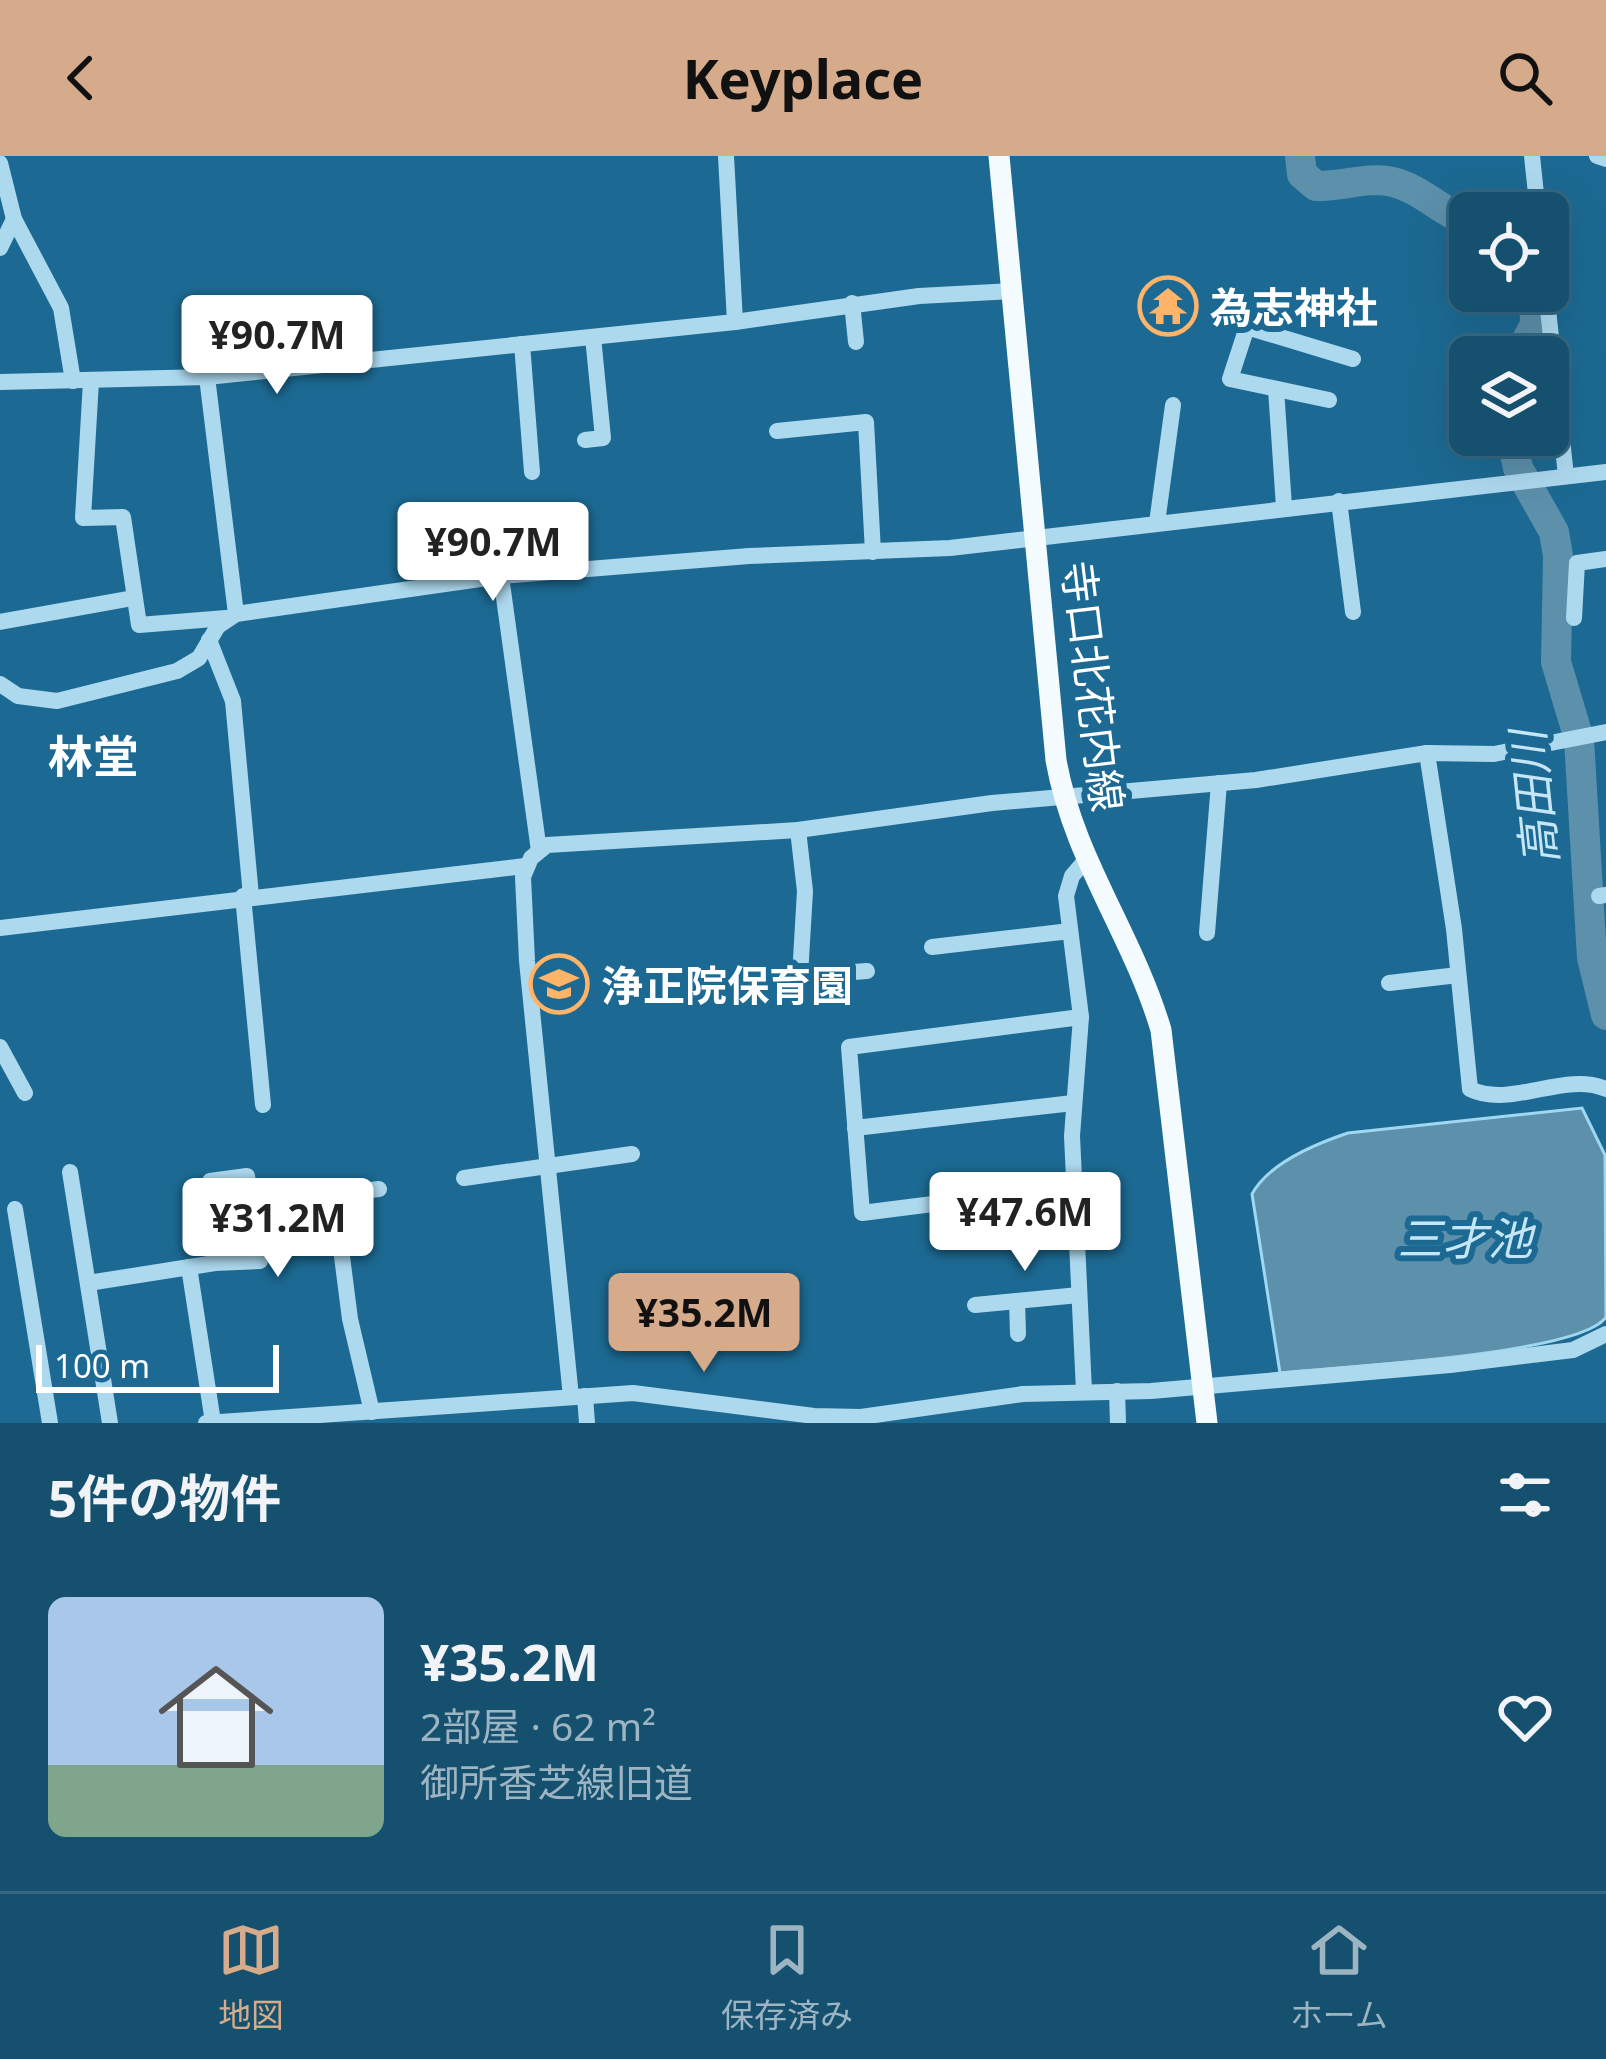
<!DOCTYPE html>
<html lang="ja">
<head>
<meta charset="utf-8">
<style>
  body { margin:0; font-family:"Noto Sans","Noto Sans JP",sans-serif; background:#225a76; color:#f1f3f6; height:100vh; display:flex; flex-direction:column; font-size:45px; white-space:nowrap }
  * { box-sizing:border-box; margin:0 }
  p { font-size:39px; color:#9db5c2 }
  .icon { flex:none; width:66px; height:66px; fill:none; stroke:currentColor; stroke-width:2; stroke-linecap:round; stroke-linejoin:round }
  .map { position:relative; height:1267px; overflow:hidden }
  .drawer { display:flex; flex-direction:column; background:#15506e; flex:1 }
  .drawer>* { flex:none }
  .tools { position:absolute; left:1449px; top:36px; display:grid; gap:24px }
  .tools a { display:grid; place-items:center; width:120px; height:120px; border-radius:18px; background:#15506e; box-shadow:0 12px 48px #0002,0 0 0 3px #346781; font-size:60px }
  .scale { position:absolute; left:36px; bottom:30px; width:243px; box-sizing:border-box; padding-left:12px; border:6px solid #fff; border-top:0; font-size:33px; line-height:42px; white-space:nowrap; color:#fff; -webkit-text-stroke:9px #1c6a93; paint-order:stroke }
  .price { position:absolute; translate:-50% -102px; padding:0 27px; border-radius:12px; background:#fff; color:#222; font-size:39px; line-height:78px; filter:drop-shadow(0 3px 6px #0008) }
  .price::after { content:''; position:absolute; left:50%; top:72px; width:36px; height:27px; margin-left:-18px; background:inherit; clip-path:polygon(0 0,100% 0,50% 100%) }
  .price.current { background:#d6ab8b; color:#111 }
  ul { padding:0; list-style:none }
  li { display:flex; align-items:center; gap:36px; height:300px; padding:0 48px }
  li span { display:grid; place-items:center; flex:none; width:336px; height:240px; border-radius:18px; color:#555 }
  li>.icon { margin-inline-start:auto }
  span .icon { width:144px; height:144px; fill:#fffc; stroke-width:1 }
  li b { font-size:51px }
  h2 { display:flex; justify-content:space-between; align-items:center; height:144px; padding:0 48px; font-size:51px }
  header { display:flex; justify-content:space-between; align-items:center; height:156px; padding:0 48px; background:#d6ab8b; color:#111; font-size:54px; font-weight:700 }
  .menu { display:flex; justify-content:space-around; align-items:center; height:168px; border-top:3px solid #346781; background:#15506e; font-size:33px; color:#9db5c2 }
  .menu a { display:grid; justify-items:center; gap:6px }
  .menu .current { color:#d6ab8b }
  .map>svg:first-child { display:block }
  .water { fill:#5c90ab; stroke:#a0d7f1; stroke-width:3 }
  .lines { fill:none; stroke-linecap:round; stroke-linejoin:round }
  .river { stroke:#5c90ab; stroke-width:30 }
  .minor { stroke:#add9ef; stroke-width:16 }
  .major { stroke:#f4fbff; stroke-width:21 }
  .labels { text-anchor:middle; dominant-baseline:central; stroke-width:12; stroke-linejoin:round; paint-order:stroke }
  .poi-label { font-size:42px; font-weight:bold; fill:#fff; stroke:#1c6a93; text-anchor:start }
  .street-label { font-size:42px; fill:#fff; stroke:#1c6a93 }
  .neighbourhood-label { font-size:45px; font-weight:bold; fill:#fff; stroke:#1c6a93 }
  .water-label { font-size:45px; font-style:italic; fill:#c4e6f6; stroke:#1c6a93 }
</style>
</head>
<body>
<header><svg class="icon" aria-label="back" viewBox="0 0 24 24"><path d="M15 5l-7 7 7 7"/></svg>Keyplace<svg class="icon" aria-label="search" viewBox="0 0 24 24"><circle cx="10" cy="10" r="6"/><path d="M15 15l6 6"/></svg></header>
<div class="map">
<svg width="1606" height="1267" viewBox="0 0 1606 1267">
  <rect width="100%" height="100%" fill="#1c6a93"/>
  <path class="water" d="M 1582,952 L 1605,999 L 1606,1161 C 1581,1199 1335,1211 1280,1217 L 1252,1038 C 1269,1007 1315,988 1348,977 Z"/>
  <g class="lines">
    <g class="river">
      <path d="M 1300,0 L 1302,18 L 1316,30 C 1341,31 1369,20 1393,26 C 1422,33 1442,57 1470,66"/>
      <path d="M 1518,201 L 1535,168 L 1534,135"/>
      <path d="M 1511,279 L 1518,312 L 1554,376 L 1558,400 L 1556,506 L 1579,583 L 1592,802 L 1606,859"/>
    </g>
    <g class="minor">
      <path d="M 726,0 L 735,166"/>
      <path d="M 1532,0 L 1538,57"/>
      <path d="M 1597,0 L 1606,3"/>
      <path d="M 0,7 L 14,63 L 61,152 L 73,225"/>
      <path d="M 0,92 L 14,63"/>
      <path d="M 1546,135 L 1566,320"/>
      <path d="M 852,147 L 856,186"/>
      <path d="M 522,188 L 532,316"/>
      <path d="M 207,221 L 236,458"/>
      <path d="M 91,225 L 83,362 L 123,361 L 139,469 L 226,462"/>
      <path d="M 0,226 L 207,221 L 735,166 L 919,140 L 1013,135"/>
      <path d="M 1276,233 L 1284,351"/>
      <path d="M 1329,244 L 1230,223 L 1247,171 L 1353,203"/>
      <path d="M 777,275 L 866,266 L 873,396"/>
      <path d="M 585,284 L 603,282 L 593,181"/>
      <path d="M 1339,345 L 1353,456"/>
      <path d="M 1157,367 L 1173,249"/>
      <path d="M 501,420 L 539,695"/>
      <path d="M 1574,462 L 1577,407 L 1606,403"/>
      <path d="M 0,466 L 133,442"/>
      <path d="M 209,484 L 233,545 L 251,740"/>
      <path d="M 0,528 L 18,540 L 57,545 L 177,515 L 199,502 L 218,470 L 236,458 L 501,420 L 749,400 L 950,392 L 1606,316"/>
      <path d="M 1427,597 L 1454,773 L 1470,933 C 1511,953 1564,915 1606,933"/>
      <path d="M 798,674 L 805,735 L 800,820 L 867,815"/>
      <path d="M 243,740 L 263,949"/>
      <path d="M 1599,740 L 1606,739"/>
      <path d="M 0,772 L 525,710"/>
      <path d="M 1207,777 L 1219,627"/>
      <path d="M 932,791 L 1070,775"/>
      <path d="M 1389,827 L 1458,819"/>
      <path d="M 0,891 L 25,937"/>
      <path d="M 855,972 L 1073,947"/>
      <path d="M 70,1016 L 110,1267"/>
      <path d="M 464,1022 L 632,998"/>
      <path d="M 1074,1030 L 862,1057 L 849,891 L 1081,861"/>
      <path d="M 334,1038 L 350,1163 L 372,1256"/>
      <path d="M 252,1049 L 379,1033"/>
      <path d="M 15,1053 L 50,1267"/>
      <path d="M 189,1111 L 213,1266"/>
      <path d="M 88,1127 L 215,1107 L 260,1105 L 247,1020 L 210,1025"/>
      <path d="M 1017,1145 L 1018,1178"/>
      <path d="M 975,1149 L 1079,1139"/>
      <path d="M 1084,1235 L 1072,980 L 1081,861 L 1066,740 L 1072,720 L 1085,705"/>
      <path d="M 1117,1235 L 1118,1267"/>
      <path d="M 585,1240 L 587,1267"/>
      <path d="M 571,1241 L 527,805 L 523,721 L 531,702 L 547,689 L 798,674 L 992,647 L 1256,624 L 1427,597 L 1494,598 L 1606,576"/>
      <path d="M 206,1267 L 633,1237 L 814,1260 L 861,1261 L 1023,1238 L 1151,1235 L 1450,1209 L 1573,1194 L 1606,1178"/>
    </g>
    <path class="major" d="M 999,0 L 1056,604 C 1073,702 1133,779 1161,874 L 1207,1267"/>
  </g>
  <defs>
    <symbol id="temple-ring" viewBox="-11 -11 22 22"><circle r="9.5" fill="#1c6a93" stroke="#ffb46a" stroke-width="1.5"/><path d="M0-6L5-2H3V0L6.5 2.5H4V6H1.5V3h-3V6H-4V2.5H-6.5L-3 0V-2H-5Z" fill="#ffb46a"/></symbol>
    <symbol id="school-ring" viewBox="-11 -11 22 22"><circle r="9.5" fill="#1c6a93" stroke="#ffb46a" stroke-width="1.5"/><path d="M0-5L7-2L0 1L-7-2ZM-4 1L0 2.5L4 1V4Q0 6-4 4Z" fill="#ffb46a"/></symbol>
  </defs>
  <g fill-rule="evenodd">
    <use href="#temple-ring" x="1135" y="117" width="66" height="66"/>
    <use href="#school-ring" x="526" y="795" width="66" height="66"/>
  </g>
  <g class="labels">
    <g class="poi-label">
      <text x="1210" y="150">為志神社</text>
      <text x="601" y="828">浄正院保育園</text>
    </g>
    <g class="street-label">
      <text transform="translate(1094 530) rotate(83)">寺口北花内線</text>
    </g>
    <g class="neighbourhood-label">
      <text x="93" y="599">林堂</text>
    </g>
    <g class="water-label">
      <text transform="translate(1533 642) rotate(-96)">高田川</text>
      <text x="1465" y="1081">三才池</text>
    </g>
  </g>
</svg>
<div class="tools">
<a><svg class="icon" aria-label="locate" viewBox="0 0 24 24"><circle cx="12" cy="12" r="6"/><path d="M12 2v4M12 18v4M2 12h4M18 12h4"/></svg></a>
<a><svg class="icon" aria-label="layers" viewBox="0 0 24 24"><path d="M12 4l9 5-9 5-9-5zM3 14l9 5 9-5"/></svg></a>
</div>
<div class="scale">100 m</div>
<b class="price" style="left:277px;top:241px">¥90.7M</b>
<b class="price" style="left:493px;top:448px">¥90.7M</b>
<b class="price" style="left:1025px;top:1118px">¥47.6M</b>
<b class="price" style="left:278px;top:1124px">¥31.2M</b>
<b class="price current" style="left:704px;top:1219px">¥35.2M</b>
</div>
<section class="drawer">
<h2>5件の物件<svg class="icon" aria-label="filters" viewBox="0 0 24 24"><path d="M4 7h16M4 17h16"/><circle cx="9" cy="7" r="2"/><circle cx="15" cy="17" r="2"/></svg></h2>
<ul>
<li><span style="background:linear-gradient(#a9c7e8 70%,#7fa58c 0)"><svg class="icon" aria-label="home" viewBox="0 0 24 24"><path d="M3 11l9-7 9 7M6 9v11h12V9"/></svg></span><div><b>¥35.2M</b><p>2部屋 · 62 m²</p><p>御所香芝線旧道</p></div><svg class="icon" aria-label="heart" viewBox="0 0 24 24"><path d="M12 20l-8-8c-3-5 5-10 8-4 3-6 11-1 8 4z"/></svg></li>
</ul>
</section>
<nav class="menu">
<a class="current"><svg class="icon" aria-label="map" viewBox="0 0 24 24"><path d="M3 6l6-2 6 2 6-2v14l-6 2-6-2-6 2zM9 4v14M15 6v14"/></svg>地図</a>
<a><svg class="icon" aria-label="saved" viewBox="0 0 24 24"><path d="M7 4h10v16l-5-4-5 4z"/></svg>保存済み</a>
<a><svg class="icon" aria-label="home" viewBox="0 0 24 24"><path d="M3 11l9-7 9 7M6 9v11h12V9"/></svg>ホーム</a>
</nav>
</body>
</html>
